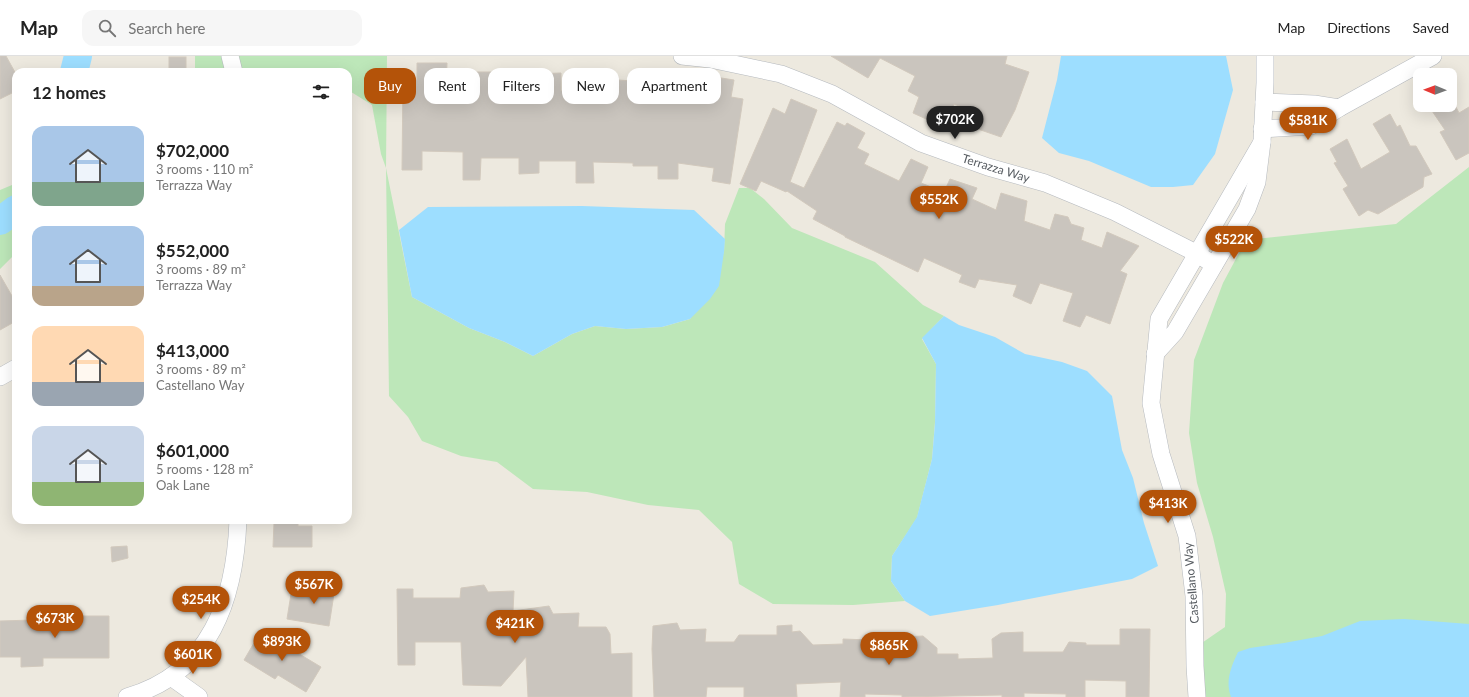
<!DOCTYPE html>
<html lang="en">
<head>
<meta charset="utf-8">
<style>
  body { margin:0; font-family:Lato,sans-serif; background:#f6f6f6; color:#222; height:100vh; display:flex; flex-direction:column; font-size:15px; white-space:nowrap }
  * { box-sizing:border-box; margin:0 }
  p { font-size:13px; color:#767676 }
  .icon { flex:none; width:22px; height:22px; fill:none; stroke:currentColor; stroke-width:2; stroke-linecap:round; stroke-linejoin:round }
  .map { position:relative; flex:1; overflow:hidden }
  .side { position:absolute; left:12px; top:12px; width:340px; height:456px; display:flex; flex-direction:column; background:#fff; border-radius:12px; box-shadow:0 4px 16px #0002 }
  .side>* { flex:none }
  .banner { position:absolute; left:364px; top:12px; width:380px; height:36px; display:flex; gap:8px }
  .needle { width:26px; rotate:271deg }
  .fabs { position:absolute; left:1413px; top:12px; display:grid; gap:8px }
  .fabs a { display:grid; place-items:center; width:44px; height:44px; border-radius:8px; background:#fff; box-shadow:0 4px 16px #0002; font-size:20px }
  .price { position:absolute; translate:-50% -34px; padding:0 9px; border-radius:14px; background:#b45309; color:#fff; font-size:13px; line-height:26px; filter:drop-shadow(0 1px 2px #0008) }
  .price::after { content:''; position:absolute; left:50%; top:24px; width:12px; height:9px; margin-left:-6px; background:inherit; clip-path:polygon(0 0,100% 0,50% 100%) }
  .price.selected { background:#222; color:#fff }
  ul { padding:0; list-style:none }
  li { display:flex; align-items:center; gap:12px; height:100px; padding:0 20px }
  li span { display:grid; place-items:center; flex:none; width:112px; height:80px; border-radius:12px; color:#555 }
  li>.icon { margin-inline-start:auto }
  span .icon { width:48px; height:48px; fill:#fffc; stroke-width:1 }
  li b { font-size:17px }
  h2 { display:flex; justify-content:space-between; align-items:center; height:48px; padding:0 20px; font-size:17px }
  .tag { padding:0 14px; border-radius:12px; background:#fff; box-shadow:0 4px 16px #0002; font-size:14px; line-height:36px }
  .tag.selected { background:#b45309; color:#fff }
  header { display:flex; align-items:center; gap:24px; box-sizing:border-box; height:56px; padding:0 20px; background:#fff; border-bottom:1px solid #e0e0e0 }
  header strong { font-size:19px }
  nav { display:flex; gap:22px; margin-inline-start:auto; font-size:14px }
  .search { width:280px; height:36px; background:#f6f6f6; display:flex; align-items:center; gap:10px; box-sizing:border-box; padding:0 14px; border-radius:12px; color:#767676; font-size:15px }
  .map>svg:first-child { display:block }
  .green { fill:#bde7b9 }
  .water { fill:#9ddeff }
  .lines { fill:none; stroke-linecap:round; stroke-linejoin:round }
  .river { stroke:#9ddeff; stroke-width:28 }
  .building { fill:#cac5be; stroke:#d2c9bd }
  .minor-casing { stroke:#b5b9be; stroke-width:18 }
  .minor { stroke:#fff; stroke-width:17 }
  .labels { text-anchor:middle; dominant-baseline:central; stroke-width:3; stroke-linejoin:round; paint-order:stroke }
  .street-label { font-size:12px; fill:#585d62; stroke:#fff }
</style>
</head>
<body>
<header>
<strong>Map</strong>
<div class="search"><svg class="icon" aria-label="search" viewBox="0 0 24 24"><circle cx="10" cy="10" r="6"/><path d="M15 15l6 6"/></svg>Search here</div>
<nav><a>Map</a><a>Directions</a><a>Saved</a></nav>
</header>
<div class="map">
<svg width="1469" height="641" viewBox="0 0 1469 641">
  <rect width="100%" height="100%" fill="#ede9df"/>
  <g class="green">
    <path d="M 195,0 L 387,0 L 386,112 L 412,241 L 469,272 L 505,286 L 533,300 L 572,278 L 595,270 L 626,273 L 662,271 L 690,263 L 724,196 L 725,168 L 739,132 L 750,132 L 764,143 L 792,172 L 875,206 L 923,249 L 944,260 L 922,283 L 936,308 L 935,366 L 932,403 L 917,462 L 892,500 L 891,525 L 905,545 L 853,549 L 773,548 L 739,528 L 732,486 L 699,454 L 648,449 L 587,436 L 533,433 L 497,406 L 461,400 L 422,385 L 408,361 L 389,340 L 386,112 L 381,98 L 372,49 L 348,34 L 348,16 L 311,16 L 299,13 L 274,13 L 271,16 L 195,16 Z"/>
    <path d="M 1469,111 L 1469,641 L 1201,641 L 1193,593 L 1225,571 L 1226,538 L 1213,481 L 1197,427 L 1189,377 L 1194,304 L 1223,227 L 1246,184 L 1396,168 Z"/>
    <path d="M 16,116 L 16,197 L 0,213 L 0,134 L 12,129 Z"/>
  </g>
  <g class="water">
    <path d="M 1061,0 L 1226,0 L 1233,34 L 1215,98 L 1193,129 L 1173,131 L 1151,131 L 1089,105 L 1059,97 L 1042,82 L 1057,24 Z"/>
    <path d="M 582,150 L 694,154 L 725,183 L 724,196 L 719,230 L 710,243 L 690,263 L 662,271 L 626,273 L 595,270 L 572,278 L 533,300 L 505,286 L 469,272 L 412,241 L 399,174 L 428,151 Z"/>
    <path d="M 944,260 L 959,269 L 995,281 L 1025,298 L 1062,306 L 1087,315 L 1112,340 L 1122,394 L 1133,422 L 1144,467 L 1158,510 L 1132,523 L 998,549 L 930,560 L 905,545 L 891,525 L 892,500 L 917,461 L 932,403 L 935,367 L 936,308 L 922,282 Z"/>
    <path d="M 1404,563 L 1469,568 L 1469,641 L 1231,641 C 1225,625 1231,611 1238,596 L 1250,592 L 1284,587 L 1322,580 L 1360,565 Z"/>
  </g>
  <g class="lines">
    <g class="river">
      <path d="M 74,16 L 78,0"/>
      <path d="M 0,165 L 16,153"/>
    </g>
  </g>
  <g class="building">
    <path d="M 0,0 L 6,0 L 16,18 L 16,35 L 0,43 Z"/>
    <path d="M 831,0 L 1007,0 L 1005,8 L 1029,16 L 1015,54 L 1001,81 L 975,72 L 980,58 L 954,48 L 944,71 L 913,57 L 919,41 L 908,35 L 915,20 L 880,2 L 868,22 Z"/>
    <rect x="169" y="1" width="17" height="15"/>
    <path d="M 417,7 L 447,7 L 446,32 L 476,32 L 476,16 L 505,16 L 504,34 L 533,34 L 533,18 L 561,17 L 561,35 L 590,36 L 589,19 L 609,19 L 609,22 L 618,21 L 618,24 L 650,26 L 650,23 L 669,24 L 668,40 L 702,42 L 704,24 L 714,27 L 715,21 L 734,24 L 731,41 L 743,43 L 730,128 L 712,125 L 714,112 L 678,107 L 678,123 L 658,123 L 658,110 L 633,110 L 633,107 L 593,106 L 594,127 L 576,127 L 576,105 L 539,105 L 539,117 L 519,118 L 519,102 L 481,102 L 480,124 L 463,124 L 463,96 L 422,95 L 422,114 L 402,114 L 403,24 L 417,24 Z"/>
    <path d="M 791,43 L 817,54 L 790,126 L 804,132 L 837,66 L 845,70 L 847,67 L 865,77 L 857,92 L 869,98 L 864,108 L 899,125 L 911,103 L 928,111 L 921,127 L 944,136 L 950,123 L 977,132 L 972,143 L 996,154 L 1001,137 L 1027,145 L 1024,165 L 1050,174 L 1055,158 L 1068,161 L 1071,168 L 1084,172 L 1081,184 L 1102,192 L 1107,176 L 1139,190 L 1120,215 L 1127,218 L 1110,268 L 1086,259 L 1080,271 L 1063,265 L 1073,237 L 1040,227 L 1031,248 L 1013,240 L 1017,229 L 979,223 L 975,232 L 959,226 L 962,219 L 924,202 L 918,216 L 845,181 L 845,180 L 813,163 L 817,155 L 787,135 L 786,136 L 761,125 L 756,135 L 740,128 L 773,52 L 785,58 Z"/>
    <path d="M 1428,49 L 1455,49 L 1459,57 L 1469,51 L 1469,97 L 1456,104 L 1440,76 L 1445,74 Z"/>
    <path d="M 1390,58 L 1397,71 L 1400,69 L 1410,90 L 1416,90 L 1432,118 L 1424,121 L 1423,131 L 1378,158 L 1368,154 L 1359,160 L 1343,133 L 1348,130 L 1334,107 L 1337,106 L 1330,93 L 1347,83 L 1361,113 L 1390,96 L 1373,68 Z"/>
    <path d="M 0,219 L 16,247 L 16,265 L 0,274 Z"/>
    <path d="M 280,464 L 298,464 L 298,470 L 312,470 L 312,491 L 273,491 L 274,467 L 280,467 Z"/>
    <path d="M 127,490 L 128,502 L 112,506 L 111,491 Z"/>
    <path d="M 318,522 L 336,525 L 329,570 L 287,563 L 291,538 L 315,542 Z"/>
    <path d="M 484,529 L 488,536 L 514,535 L 513,555 L 549,550 L 553,558 L 579,557 L 578,571 L 606,571 L 610,578 L 611,598 L 632,597 L 632,641 L 528,641 L 526,601 L 501,630 L 463,629 L 461,586 L 415,586 L 415,609 L 398,609 L 397,533 L 413,533 L 413,542 L 460,542 L 461,532 Z"/>
    <path d="M 33,560 L 109,560 L 109,602 L 43,602 L 43,610 L 21,611 L 21,601 L 0,601 L 0,565 L 33,564 Z"/>
    <path d="M 677,567 L 680,574 L 706,573 L 705,586 L 734,586 L 739,579 L 777,579 L 777,570 L 792,569 L 792,576 L 800,575 L 813,589 L 843,588 L 843,583 L 869,584 L 876,591 L 902,592 L 902,581 L 923,580 L 937,592 L 937,598 L 958,598 L 958,603 L 993,602 L 992,583 L 1001,577 L 1023,576 L 1023,596 L 1063,596 L 1069,586 L 1086,587 L 1086,589 L 1120,589 L 1120,573 L 1150,573 L 1149,641 L 1126,641 L 1126,625 L 1085,624 L 1085,641 L 1066,641 L 1066,638 L 1024,637 L 1024,641 L 1002,641 L 1002,639 L 902,641 L 902,639 L 865,638 L 865,641 L 840,641 L 841,626 L 796,628 L 797,641 L 744,641 L 744,631 L 707,631 L 706,641 L 654,641 L 652,593 L 653,570 Z"/>
    <path d="M 261,575 L 321,611 L 306,636 L 278,619 L 275,623 L 244,604 Z"/>
  </g>
  <g class="lines">
    <defs>
      <g id="minor">
        <path d="M 230,0 L 234,16"/>
        <path d="M 682,0 L 710,3 L 781,18 L 832,38 L 921,87 L 988,111 L 1045,127 L 1115,156 L 1196,197 L 1214,209"/>
        <path d="M 1264,46 L 1314,48 L 1339,52"/>
        <path d="M 1262,73 L 1311,70 L 1339,52 L 1433,0"/>
        <path d="M 1155,298 L 1175,276 L 1247,153 L 1257,126 L 1262,86 L 1265,27 L 1265,0"/>
        <path d="M 0,321 L 16,312"/>
        <path d="M 171,621 L 199,641"/>
        <path d="M 127,641 C 211,617 235,543 238,464"/>
        <path d="M 1197,641 L 1195,610 L 1194,540 L 1187,480 L 1161,398 L 1151,347 L 1159,263 L 1262,86"/>
      </g>
    </defs>
    <use href="#minor" class="minor-casing"/>
    <use href="#minor" class="minor"/>
  </g>
  <g class="labels">
    <g class="street-label">
      <text transform="translate(996 112) rotate(17)">Terrazza Way</text>
      <text transform="translate(1191 527) rotate(-95)">Castellano Way</text>
    </g>
  </g>
</svg>
<div class="fabs">
<a><svg class="needle" viewBox="-14 -14 28 28"><path d="M0-13l5 13h-10z" fill="#e53935"/><path d="M0 13l5-13h-10z" fill="#767676"/></svg></a>
</div>
<b class="price selected" style="left:955px;top:84px">$702K</b>
<b class="price" style="left:1308px;top:85px">$581K</b>
<b class="price" style="left:939px;top:164px">$552K</b>
<b class="price" style="left:1234px;top:204px">$522K</b>
<b class="price" style="left:1168px;top:468px">$413K</b>
<b class="price" style="left:314px;top:549px">$567K</b>
<b class="price" style="left:201px;top:564px">$254K</b>
<b class="price" style="left:55px;top:583px">$673K</b>
<b class="price" style="left:515px;top:588px">$421K</b>
<b class="price" style="left:282px;top:606px">$893K</b>
<b class="price" style="left:889px;top:610px">$865K</b>
<b class="price" style="left:193px;top:619px">$601K</b>
<div class="banner">
<a class="tag selected">Buy</a>
<a class="tag">Rent</a>
<a class="tag">Filters</a>
<a class="tag">New</a>
<a class="tag">Apartment</a>
</div>
<section class="side">
<h2>12 homes<svg class="icon" aria-label="filters" viewBox="0 0 24 24"><path d="M4 7h16M4 17h16"/><circle cx="9" cy="7" r="2"/><circle cx="15" cy="17" r="2"/></svg></h2>
<ul>
<li><span style="background:linear-gradient(#a9c7e8 70%,#7fa58c 0)"><svg class="icon" aria-label="home" viewBox="0 0 24 24"><path d="M3 11l9-7 9 7M6 9v11h12V9"/></svg></span><div><b>$702,000</b><p>3 rooms · 110 m²</p><p>Terrazza Way</p></div></li>
<li><span style="background:linear-gradient(#a9c7e8 75%,#b9a48a 0)"><svg class="icon" aria-label="home" viewBox="0 0 24 24"><path d="M3 11l9-7 9 7M6 9v11h12V9"/></svg></span><div><b>$552,000</b><p>3 rooms · 89 m²</p><p>Terrazza Way</p></div></li>
<li><span style="background:linear-gradient(#ffd9b3 70%,#9aa5b1 0)"><svg class="icon" aria-label="home" viewBox="0 0 24 24"><path d="M3 11l9-7 9 7M6 9v11h12V9"/></svg></span><div><b>$413,000</b><p>3 rooms · 89 m²</p><p>Castellano Way</p></div></li>
<li><span style="background:linear-gradient(#c9d6e8 70%,#8fb573 0)"><svg class="icon" aria-label="home" viewBox="0 0 24 24"><path d="M3 11l9-7 9 7M6 9v11h12V9"/></svg></span><div><b>$601,000</b><p>5 rooms · 128 m²</p><p>Oak Lane</p></div></li>
</ul>
</section>
</div>
</body>
</html>
